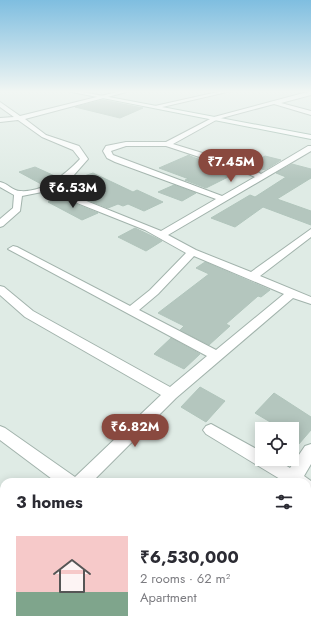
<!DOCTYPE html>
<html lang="en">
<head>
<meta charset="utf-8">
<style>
  body { margin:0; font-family:Jost,sans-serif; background:#f2f2f3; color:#2b2b33; height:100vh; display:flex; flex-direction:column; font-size:15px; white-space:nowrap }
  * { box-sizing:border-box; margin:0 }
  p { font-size:13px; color:#7c7c81 }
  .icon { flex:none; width:22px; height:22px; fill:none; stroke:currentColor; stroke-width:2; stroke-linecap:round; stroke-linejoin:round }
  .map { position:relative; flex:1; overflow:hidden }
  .drawer { position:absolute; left:0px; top:478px; width:311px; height:156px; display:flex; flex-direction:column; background:#fff; border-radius:12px 12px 0 0; box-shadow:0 2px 10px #0003 }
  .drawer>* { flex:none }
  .tools { position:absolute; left:255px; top:422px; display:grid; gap:8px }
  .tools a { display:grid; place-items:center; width:44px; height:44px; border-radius:0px; background:#fff; box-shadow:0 2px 10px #0003; font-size:20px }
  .price { position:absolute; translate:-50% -34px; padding:0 9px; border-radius:14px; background:#89493f; color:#fff; font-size:13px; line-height:26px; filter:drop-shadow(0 1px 2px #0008) }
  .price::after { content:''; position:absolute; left:50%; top:24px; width:12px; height:9px; margin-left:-6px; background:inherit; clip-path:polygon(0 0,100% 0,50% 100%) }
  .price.selected { background:#222; color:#fff }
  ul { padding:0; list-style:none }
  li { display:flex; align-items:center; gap:12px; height:100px; padding:0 16px }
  li span { display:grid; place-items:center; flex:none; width:112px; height:80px; border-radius:0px; color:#555 }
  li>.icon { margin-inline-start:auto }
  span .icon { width:48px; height:48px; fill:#fffc; stroke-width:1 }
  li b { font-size:17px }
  h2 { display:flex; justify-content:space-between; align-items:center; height:48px; padding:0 16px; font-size:17px }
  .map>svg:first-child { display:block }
  .building { fill:#b4c6be; stroke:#b1c5bc }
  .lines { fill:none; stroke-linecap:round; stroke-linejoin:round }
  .street-casing { stroke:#a2b3ac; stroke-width:2 }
  .secondary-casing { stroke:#9db8ad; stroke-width:2 }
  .street { fill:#fff; fill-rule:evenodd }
  .secondary { fill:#fff; fill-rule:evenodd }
</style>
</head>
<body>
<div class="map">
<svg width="311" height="634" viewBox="0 0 311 634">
  <rect width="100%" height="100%" fill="#dfebe5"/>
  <g class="building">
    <path d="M 103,100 L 143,108 L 120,118 L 75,107 Z"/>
    <path d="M 189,155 L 190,156 L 236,173 L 206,188 L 185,180 L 189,179 L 159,168 Z"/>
    <path d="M 265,156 L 281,160 L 265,170 L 249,165 Z"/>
    <path d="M 292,164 L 311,169 L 311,178 L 277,199 L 311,211 L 311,225 L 263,207 L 235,227 L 211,218 L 250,195 L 255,197 L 286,177 L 276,173 Z"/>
    <path d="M 35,167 L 57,177 L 43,185 L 19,172 Z"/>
    <path d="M 93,173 L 133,192 L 137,190 L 163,202 L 144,211 L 128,204 L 123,206 L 118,204 L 108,208 L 57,188 L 66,182 Z"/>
    <path d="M 174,185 L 196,193 L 182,201 L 158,192 Z"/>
    <path d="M 58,197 L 98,213 L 82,220 L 48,202 Z"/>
    <path d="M 135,228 L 154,237 L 162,241 L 146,251 L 118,237 Z"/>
    <path d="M 205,262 L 270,290 L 261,297 L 258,296 L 226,324 L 230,326 L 209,345 L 180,330 L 184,326 L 158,313 L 209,274 L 196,268 Z"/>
    <path d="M 171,338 L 200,354 L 184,369 L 154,354 Z"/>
    <path d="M 200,387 L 225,401 L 206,422 L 181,407 Z"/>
    <path d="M 274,393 L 311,417 L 311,430 L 292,452 L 292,429 L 282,429 L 255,413 Z"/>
  </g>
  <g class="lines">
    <defs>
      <g id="street">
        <path d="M 121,91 L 130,91 L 25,119 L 46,135 L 79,146 L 88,159 L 73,176 L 54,188 L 161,231 L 216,199 L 115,162 L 107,158 L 103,151 L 106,146 L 126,142 L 166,142 L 214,117 L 311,91 L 311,95 L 281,103 L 311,111 L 311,115 L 274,104 L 218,119 L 173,144 L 248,167 L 261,174 L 308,146 L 311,146 L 311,151 L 168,235 L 196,250 L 251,272 L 311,229 L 311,237 L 260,276 L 311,297 L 311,304 L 293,298 L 176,398 L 92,482 L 56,482 L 0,440 L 0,426 L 5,428 L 75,477 L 161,395 L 25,317 L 0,295 L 0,286 L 4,287 L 33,311 L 170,387 L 207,356 L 8,249 L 13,246 L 17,247 L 130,306 L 150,290 L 186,253 L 145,230 L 47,191 L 22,196 L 20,211 L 3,226 L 0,227 L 0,219 L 13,208 L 14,195 L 0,187 L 0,182 C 7,183 13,191 20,191 C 43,193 66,174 80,159 L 73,150 L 42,137 L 18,120 L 0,122 L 0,118 L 14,117 L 0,107 L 0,102 L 20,116 ZM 126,146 L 166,146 L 242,171 L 255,177 L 222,196 L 121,158 L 113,155 L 111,151 ZM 194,256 L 284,294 L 216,350 L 139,310 L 158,294 Z"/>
        <path d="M 222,91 L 231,91 L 158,108 L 155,106 Z"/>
        <path d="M 211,424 L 262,452 L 262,459 L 275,459 L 290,468 L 305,446 L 311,444 L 311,464 L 304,476 L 311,481 L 311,496 L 307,495 L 307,482 L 285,482 L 206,434 L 203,430 L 206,426 Z"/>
        <path d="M 4,613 L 4,630 L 11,630 L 8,634 L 0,634 L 0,614 Z"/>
        <path d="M 261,630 L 285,630 L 286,634 L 262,634 Z"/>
      </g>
      <path id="secondary" d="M 67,91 L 77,91 L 311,135 L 311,139 Z"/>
    </defs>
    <use href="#street" class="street-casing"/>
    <use href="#secondary" class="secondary-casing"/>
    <use href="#street" class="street"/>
    <use href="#secondary" class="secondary"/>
  </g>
  <linearGradient id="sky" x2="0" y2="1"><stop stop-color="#7fbee0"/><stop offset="0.51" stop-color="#f1f6f3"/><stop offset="1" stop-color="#f1f6f3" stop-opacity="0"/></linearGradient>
  <rect width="311" height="179" fill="url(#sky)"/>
</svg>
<div class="tools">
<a><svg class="icon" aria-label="locate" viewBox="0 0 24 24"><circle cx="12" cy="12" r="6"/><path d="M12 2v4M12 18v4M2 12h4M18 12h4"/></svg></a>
</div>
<b class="price" style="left:231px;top:183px">₹7.45M</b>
<b class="price selected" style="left:73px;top:209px">₹6.53M</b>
<b class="price" style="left:135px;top:448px">₹6.82M</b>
<section class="drawer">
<h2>3 homes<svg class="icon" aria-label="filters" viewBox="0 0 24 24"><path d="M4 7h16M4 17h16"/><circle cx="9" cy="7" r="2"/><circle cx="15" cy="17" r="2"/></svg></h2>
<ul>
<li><span style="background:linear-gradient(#f6c9c9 70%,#7fa58c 0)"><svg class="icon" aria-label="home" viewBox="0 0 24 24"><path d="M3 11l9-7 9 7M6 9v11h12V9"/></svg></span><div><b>₹6,530,000</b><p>2 rooms · 62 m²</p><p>Apartment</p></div></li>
</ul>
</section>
</div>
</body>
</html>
